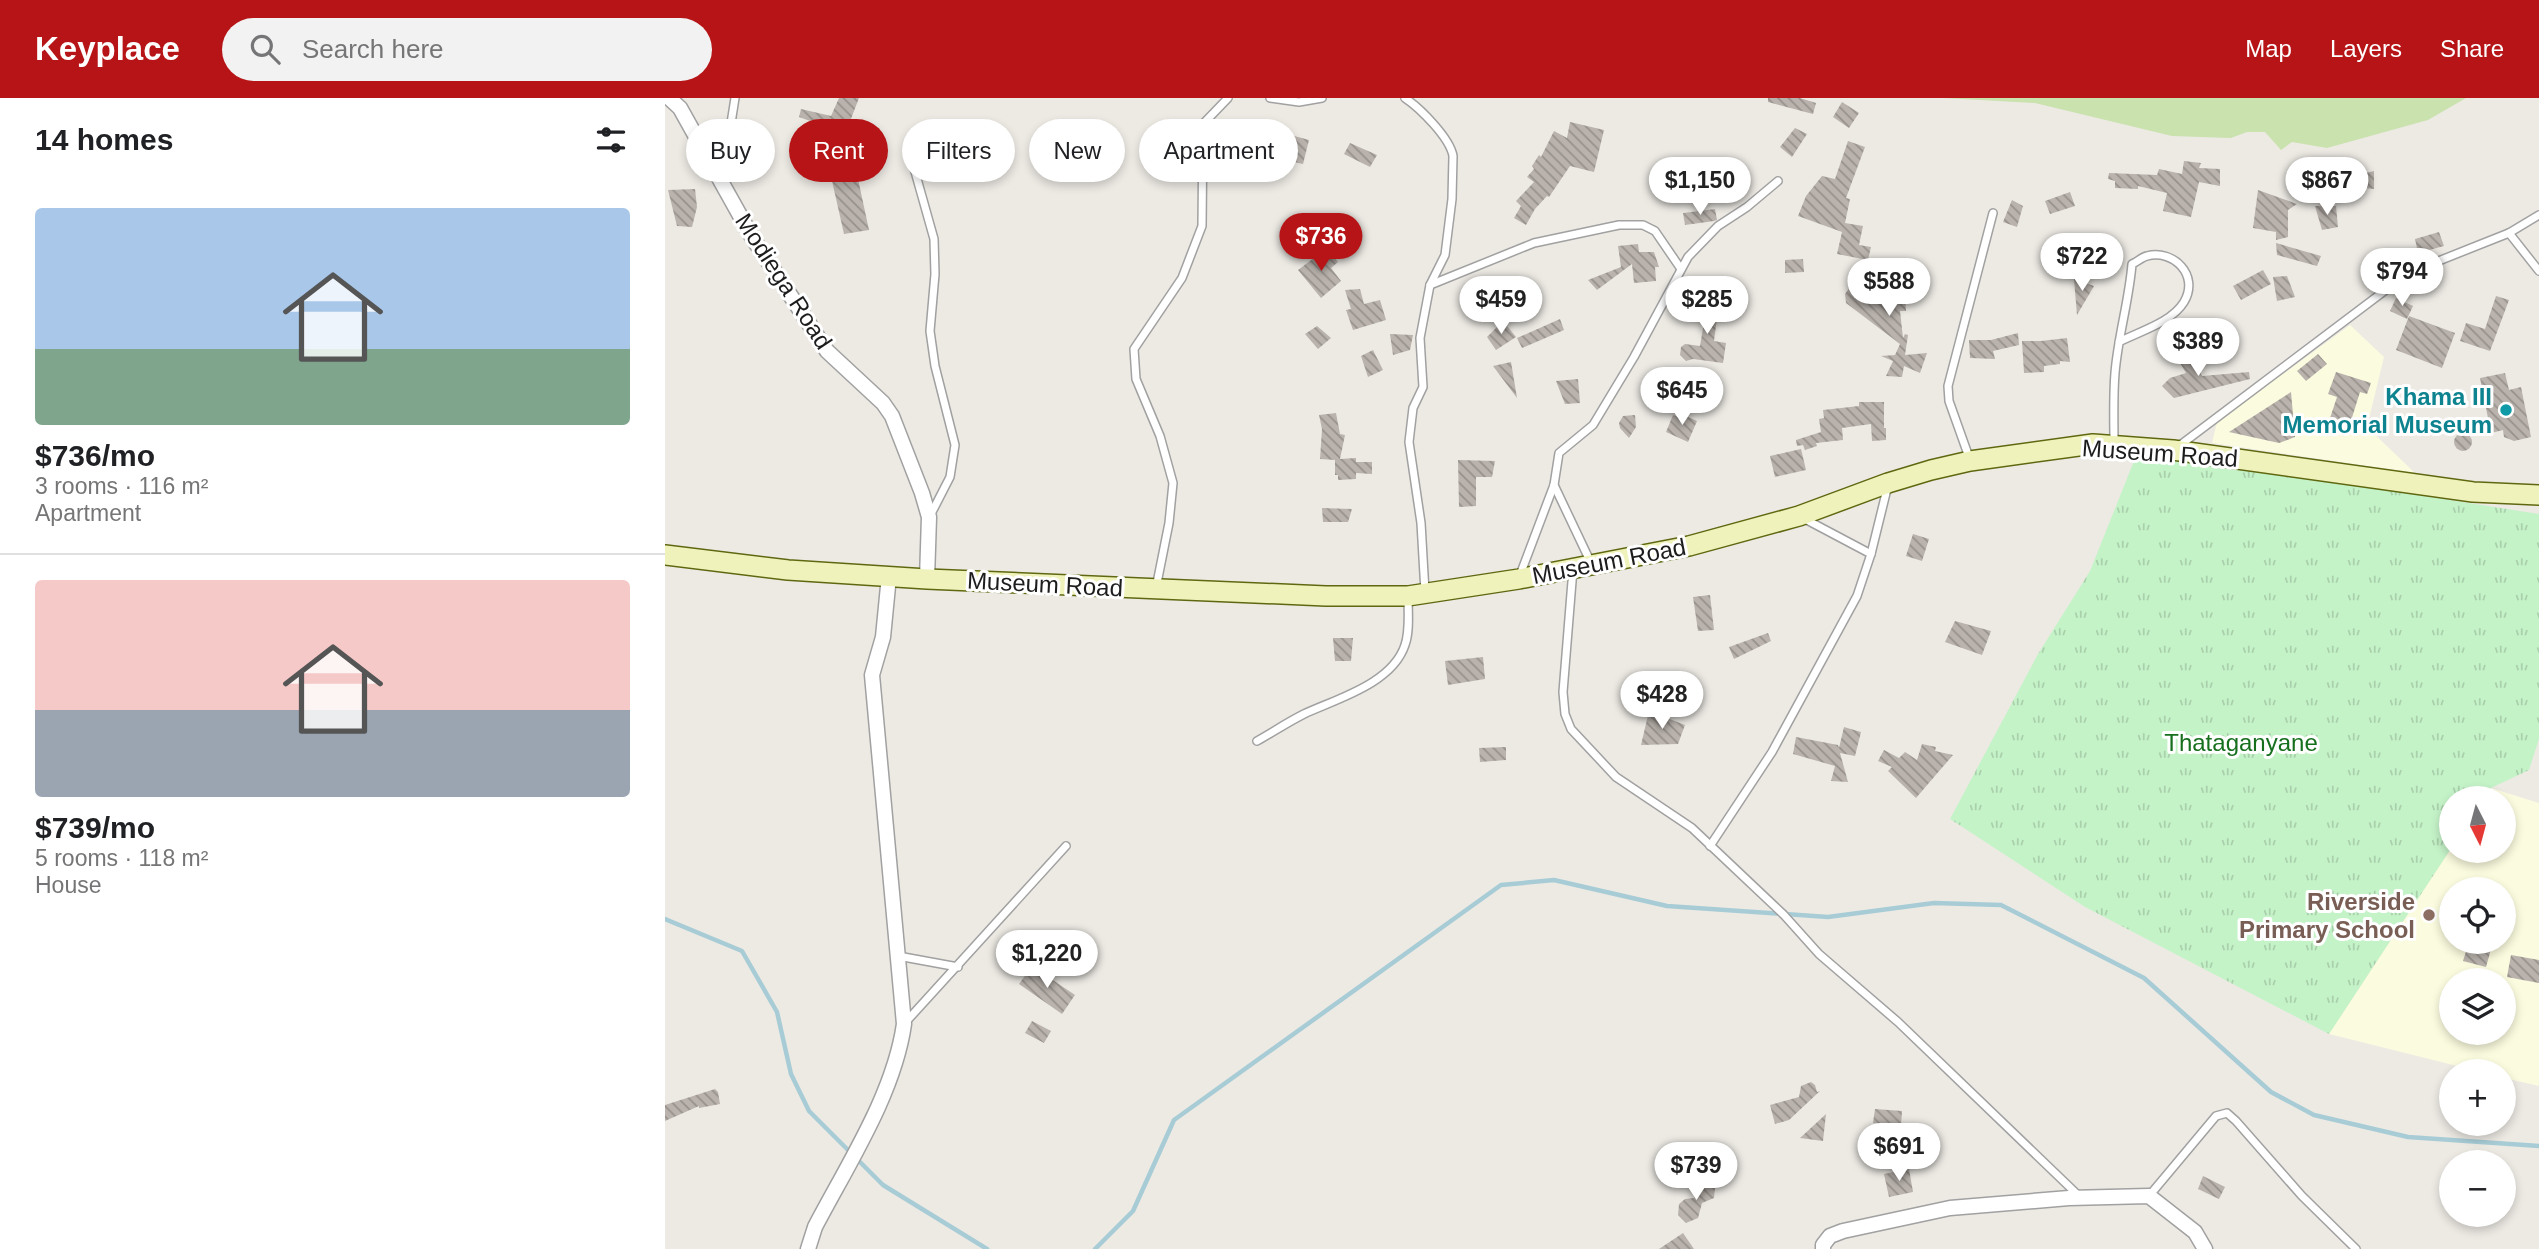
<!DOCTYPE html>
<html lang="en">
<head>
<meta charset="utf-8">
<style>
  body { margin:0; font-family:Arial,sans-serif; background:#f2f2f2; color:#202124; height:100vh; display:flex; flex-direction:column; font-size:26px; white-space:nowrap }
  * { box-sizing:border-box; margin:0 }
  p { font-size:23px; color:#757577 }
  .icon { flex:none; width:38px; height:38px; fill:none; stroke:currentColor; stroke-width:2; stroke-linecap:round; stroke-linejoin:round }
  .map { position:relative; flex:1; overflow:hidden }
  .sheet { display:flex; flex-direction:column; background:#fff; width:665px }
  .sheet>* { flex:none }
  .banner { position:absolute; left:21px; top:21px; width:665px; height:63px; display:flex; gap:14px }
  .needle { width:46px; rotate:174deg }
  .controls { position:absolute; left:1774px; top:688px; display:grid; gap:14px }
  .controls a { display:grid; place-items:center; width:77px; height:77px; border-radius:50%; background:#fff; box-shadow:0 4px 10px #0003; font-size:35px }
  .price { position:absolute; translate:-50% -60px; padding:0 16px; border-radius:24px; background:#fff; color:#222; font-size:23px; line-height:46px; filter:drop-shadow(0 2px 4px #0008) }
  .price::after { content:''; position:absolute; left:50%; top:42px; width:21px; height:16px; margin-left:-10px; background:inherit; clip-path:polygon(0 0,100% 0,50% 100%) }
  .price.current { background:#b61416; color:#fff }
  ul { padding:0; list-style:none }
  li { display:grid; align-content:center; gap:14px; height:371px; padding:0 35px }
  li+li { border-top:2px solid #e0e0e0 }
  li span { display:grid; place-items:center; height:217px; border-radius:7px; color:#555 }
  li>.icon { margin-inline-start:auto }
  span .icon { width:126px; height:126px; fill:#fffc; stroke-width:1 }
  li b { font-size:30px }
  h2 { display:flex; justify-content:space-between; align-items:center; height:84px; padding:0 35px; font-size:30px }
  .pill { padding:0 24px; border-radius:32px; background:#fff; box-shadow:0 4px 10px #0003; font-size:24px; line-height:63px }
  .pill.current { background:#b61416; color:#fff }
  header { display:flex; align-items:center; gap:42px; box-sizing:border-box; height:98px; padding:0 35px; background:#b61416; color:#fff }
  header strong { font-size:33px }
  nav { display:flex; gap:38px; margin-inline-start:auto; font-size:24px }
  .search { width:490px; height:63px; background:#f2f2f2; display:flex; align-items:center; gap:18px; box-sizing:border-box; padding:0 24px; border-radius:38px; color:#757577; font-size:26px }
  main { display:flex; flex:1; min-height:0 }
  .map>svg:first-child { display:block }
  .education { fill:#fbfbdf; fill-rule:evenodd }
  .grass { fill:#c9e2ae }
  .park { fill:url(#park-tufts) }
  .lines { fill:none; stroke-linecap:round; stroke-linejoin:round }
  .stream { stroke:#a8ccd6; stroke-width:4.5 }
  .building { fill:url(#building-back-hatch) }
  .lane-casing { stroke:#a1a1a1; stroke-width:10 }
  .street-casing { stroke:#a1a1a1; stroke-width:17 }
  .secondary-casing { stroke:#5f6810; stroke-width:22 }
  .lane { stroke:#fff; stroke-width:7 }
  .street { stroke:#fff; stroke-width:14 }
  .secondary { stroke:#f0f2bc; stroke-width:19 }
  .culture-dot { fill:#0f9aa8; stroke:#fff; stroke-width:2.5 }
  .education-dot { fill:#8d6e63; stroke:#fff; stroke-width:2.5 }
  .labels { text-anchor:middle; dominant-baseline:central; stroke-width:6; stroke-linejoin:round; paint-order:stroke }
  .street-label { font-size:24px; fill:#1d1d1d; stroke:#fff }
  .culture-label { font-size:24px; font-weight:bold; fill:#0d838f; stroke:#fff; text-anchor:end }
  .park-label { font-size:24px; fill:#166f1d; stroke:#fff }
  .education-label { font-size:24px; font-weight:bold; fill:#785e54; stroke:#fff; text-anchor:end }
</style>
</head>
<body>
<header>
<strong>Keyplace</strong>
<div class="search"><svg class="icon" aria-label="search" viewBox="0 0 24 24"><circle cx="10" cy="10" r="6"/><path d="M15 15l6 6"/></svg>Search here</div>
<nav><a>Map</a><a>Layers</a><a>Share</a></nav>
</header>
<main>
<section class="sheet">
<h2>14 homes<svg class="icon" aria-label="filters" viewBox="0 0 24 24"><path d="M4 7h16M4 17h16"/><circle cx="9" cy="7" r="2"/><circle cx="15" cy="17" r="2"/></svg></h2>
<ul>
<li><span style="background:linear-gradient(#a9c7e8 65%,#7fa58c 0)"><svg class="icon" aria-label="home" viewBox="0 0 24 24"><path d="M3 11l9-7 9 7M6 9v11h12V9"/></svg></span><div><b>$736/mo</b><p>3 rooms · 116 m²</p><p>Apartment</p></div></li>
<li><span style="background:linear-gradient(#f6c9c9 60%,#9aa5b1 0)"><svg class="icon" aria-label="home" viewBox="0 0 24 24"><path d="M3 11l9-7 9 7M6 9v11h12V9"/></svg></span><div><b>$739/mo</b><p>5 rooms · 118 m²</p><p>House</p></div></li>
</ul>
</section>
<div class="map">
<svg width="1874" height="1151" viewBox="0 0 1874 1151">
  <defs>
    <pattern id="park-tufts" width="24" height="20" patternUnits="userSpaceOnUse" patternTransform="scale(1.75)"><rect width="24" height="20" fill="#c5f3c8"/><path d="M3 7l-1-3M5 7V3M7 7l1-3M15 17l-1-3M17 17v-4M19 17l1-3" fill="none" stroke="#a9d0ab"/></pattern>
    <pattern id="building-back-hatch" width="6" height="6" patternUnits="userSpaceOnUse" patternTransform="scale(1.75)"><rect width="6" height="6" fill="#bab3ad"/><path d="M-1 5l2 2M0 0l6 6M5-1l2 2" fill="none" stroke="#97918c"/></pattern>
  </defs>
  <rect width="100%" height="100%" fill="#edeae4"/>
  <g class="education">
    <path d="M 1685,227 L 1719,259 L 1702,329 L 1750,375 L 1547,345 L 1552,324 Z"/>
    <path d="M 1826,690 L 1874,705 L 1874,988 L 1839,980 L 1839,973 L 1812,973 L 1664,936 L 1787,749 L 1787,752 L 1839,752 L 1839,700 L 1819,700 ZM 1787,791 L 1839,791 L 1839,844 L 1787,844 ZM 1787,882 L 1839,882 L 1839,934 L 1787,934 Z"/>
  </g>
  <path class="grass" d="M 1279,0 L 1801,0 L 1763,22 L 1662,50 L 1627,44 L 1616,52 L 1600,34 L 1582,34 L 1566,40 L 1507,38 L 1370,5 Z"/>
  <path class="park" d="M 1471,358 L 1550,365 L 1874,416 L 1874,641 L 1864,672 L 1826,690 L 1819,700 L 1787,700 L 1787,749 L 1664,936 L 1420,809 L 1285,721 L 1373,556 L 1425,473 Z"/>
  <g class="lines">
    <g class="stream">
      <path d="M 0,821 L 77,853 L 112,914 L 126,976 L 144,1013 L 218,1087 L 322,1151"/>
      <path d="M 430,1151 L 468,1113 L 509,1022 L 836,787 L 889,782 L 1002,808 L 1163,819 L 1269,805 L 1336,807 L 1479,880 L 1606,994 L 1649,1017 L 1743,1039 L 1874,1048"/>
    </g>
  </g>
  <g class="building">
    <path d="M 174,0 L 194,0 L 184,26 L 199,34 L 193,48 L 185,43 L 179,35 L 134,19 L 136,11 L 166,18 Z"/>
    <path d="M 1103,0 L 1135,0 L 1151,5 L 1148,16 L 1103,4 Z"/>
    <path d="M 1177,4 L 1194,15 L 1184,30 L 1168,19 Z"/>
    <path d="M 905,24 L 939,32 L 929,74 L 905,68 L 884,99 L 882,98 L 870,111 L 861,127 L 849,120 L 856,108 L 851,103 L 869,84 L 862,79 L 869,71 L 867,68 L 874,57 L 876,59 L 889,33 L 902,40 Z"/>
    <path d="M 1130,30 L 1142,36 L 1127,59 L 1115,49 Z"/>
    <path d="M 622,36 L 644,42 L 638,66 L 616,61 Z"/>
    <path d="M 1183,43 L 1200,49 L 1181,100 L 1185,101 L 1180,125 L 1198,128 L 1194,147 L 1206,149 L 1203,162 L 1172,156 L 1177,134 L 1133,118 L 1141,98 L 1157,78 L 1170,81 Z"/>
    <path d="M 685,45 L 712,57 L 705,69 L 679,56 Z"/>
    <path d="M 1519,63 L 1536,65 L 1534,70 L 1555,71 L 1555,88 L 1534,84 L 1526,119 L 1498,113 L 1502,95 L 1473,88 L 1473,91 L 1450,90 L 1450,83 L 1443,81 L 1444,75 L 1492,77 L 1494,71 L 1517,76 Z"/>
    <path d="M 190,67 L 204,132 L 179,136 L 165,74 Z"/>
    <path d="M 1643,73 L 1665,75 L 1664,84 L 1709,73 L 1709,91 L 1642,84 Z"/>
    <path d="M 30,91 L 32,109 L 27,129 L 12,128 L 3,92 Z"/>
    <path d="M 1593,92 L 1632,106 L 1623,112 L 1623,139 L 1611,142 L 1611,134 L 1588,130 Z"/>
    <path d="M 1405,94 L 1410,108 L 1385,116 L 1380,103 Z"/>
    <path d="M 1347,102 L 1358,108 L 1352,129 L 1338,124 Z"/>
    <path d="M 1650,108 L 1671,108 L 1673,129 L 1657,132 Z"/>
    <path d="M 1050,111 L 1052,122 L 1049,123 L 1020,127 L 1018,115 Z"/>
    <path d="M 1774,134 L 1779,148 L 1753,155 L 1750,141 Z"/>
    <path d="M 1611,145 L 1656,158 L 1652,168 L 1612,157 Z"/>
    <path d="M 973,146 L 974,154 L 989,154 L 994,169 L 990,169 L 991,183 L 969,185 L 967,166 L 932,192 L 923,182 L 956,169 L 953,148 Z"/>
    <path d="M 662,150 L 673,164 L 666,170 L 676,183 L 656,200 L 633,172 Z"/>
    <path d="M 1138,161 L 1139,174 L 1120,175 L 1120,162 Z"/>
    <path d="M 1598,172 L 1606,186 L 1576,202 L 1568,188 Z"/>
    <path d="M 1234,175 L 1234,180 L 1244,179 L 1246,196 L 1240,196 L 1241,213 L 1235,213 L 1238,240 L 1240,236 L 1243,237 L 1240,257 L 1262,255 L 1255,275 L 1239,268 L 1237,279 L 1221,278 L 1228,263 L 1216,258 L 1230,257 L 1235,246 L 1181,205 L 1180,196 L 1185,189 L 1197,198 L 1214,195 L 1213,176 Z"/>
    <path d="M 1622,178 L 1630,199 L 1612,203 L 1608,179 Z"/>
    <path d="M 1409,181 L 1429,188 L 1412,217 Z"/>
    <path d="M 695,191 L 699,206 L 715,202 L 721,222 L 688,232 L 681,212 L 686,211 L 680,192 Z"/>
    <path d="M 1043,196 L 1055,197 L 1049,243 L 1061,245 L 1058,265 L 1028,261 L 1021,263 L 1015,257 L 1016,249 L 1020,246 L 1035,248 L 1039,224 L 1036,224 L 1038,203 L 1042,203 Z"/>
    <path d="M 1831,198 L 1844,202 L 1825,253 L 1795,243 L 1801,225 L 1820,231 Z"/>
    <path d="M 1731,200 L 1748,208 L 1742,221 L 1725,213 Z"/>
    <path d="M 1744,218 L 1790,235 L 1777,270 L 1731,252 Z"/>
    <path d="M 895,221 L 899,232 L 857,250 L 852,240 Z"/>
    <path d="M 838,223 L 851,239 L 831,252 L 822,239 Z"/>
    <path d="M 652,228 L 666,240 L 653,251 L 640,236 Z"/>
    <path d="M 1353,235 L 1354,247 L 1328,253 L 1330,261 L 1305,260 L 1304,242 L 1326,242 Z"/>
    <path d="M 725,236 L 748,237 L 745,252 L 728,257 Z"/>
    <path d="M 1402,240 L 1405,264 L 1395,263 L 1395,266 L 1379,268 L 1379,274 L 1359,275 L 1357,243 L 1376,243 Z"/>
    <path d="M 708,252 L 718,272 L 703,279 L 696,258 Z"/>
    <path d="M 1524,252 L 1537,278 L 1584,274 L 1585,281 L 1509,300 L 1497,288 L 1505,280 L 1521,275 L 1508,253 Z"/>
    <path d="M 1653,256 L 1662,266 L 1641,283 L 1632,273 Z"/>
    <path d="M 846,264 L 852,300 L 828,268 Z"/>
    <path d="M 1671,274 L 1706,285 L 1702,296 L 1695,294 L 1685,326 L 1665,320 L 1672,299 L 1663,296 Z"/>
    <path d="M 1840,275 L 1844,292 L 1856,289 L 1866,339 L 1849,343 L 1839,339 L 1838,332 L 1826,335 L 1815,280 Z"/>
    <path d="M 913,281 L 915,305 L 900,306 L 891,283 Z"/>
    <path d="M 1626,294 L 1630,339 L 1614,345 L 1564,334 Z"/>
    <path d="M 1194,304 L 1219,304 L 1219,330 L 1221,330 L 1221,342 L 1207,343 L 1206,326 L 1177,330 L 1178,342 L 1151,345 L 1152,348 L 1140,352 L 1138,347 L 1132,348 L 1131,342 L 1156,334 L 1154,321 L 1159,320 L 1158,312 L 1194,308 Z"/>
    <path d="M 671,315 L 675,336 L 680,337 L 675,361 L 691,360 L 691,364 L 707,364 L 707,376 L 691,375 L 691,381 L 673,382 L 673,377 L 670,377 L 670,362 L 655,361 L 657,331 L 654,317 Z"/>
    <path d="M 970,317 L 971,329 L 964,340 L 955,330 L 954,325 L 958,318 Z"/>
    <path d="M 1008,317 L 1017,321 L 1019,317 L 1032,323 L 1023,344 L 1001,334 Z"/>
    <circle cx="1798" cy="344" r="9"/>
    <path d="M 1136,351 L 1141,372 L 1110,379 L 1105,358 Z"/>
    <path d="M 793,362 L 830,363 L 827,379 L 811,379 L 811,408 L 794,409 Z"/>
    <path d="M 657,410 L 687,411 L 683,424 L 658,424 Z"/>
    <path d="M 1248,436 L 1264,441 L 1257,463 L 1241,458 Z"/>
    <path d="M 1045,497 L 1049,532 L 1033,533 L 1028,499 Z"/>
    <path d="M 1290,523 L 1326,533 L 1317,557 L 1280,544 Z"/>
    <path d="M 1103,535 L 1106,543 L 1069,561 L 1064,549 Z"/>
    <path d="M 668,540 L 688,540 L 686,563 L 670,563 Z"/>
    <path d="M 818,559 L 820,581 L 783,587 L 780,563 Z"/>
    <path d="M 984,613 L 1020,627 L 1013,646 L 976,647 Z"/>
    <path d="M 1179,629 L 1196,634 L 1190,658 L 1175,655 L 1183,684 L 1166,683 L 1170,668 L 1128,656 L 1131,639 L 1173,647 L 1174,650 Z"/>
    <path d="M 1257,646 L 1271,649 L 1270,653 L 1288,657 L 1251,700 L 1223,673 L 1227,669 L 1213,663 L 1219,652 L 1234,660 L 1240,654 L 1252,662 Z"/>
    <path d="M 841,649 L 841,662 L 815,664 L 814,650 Z"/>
    <path d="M 1804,844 L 1828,844 L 1821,869 L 1798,863 Z"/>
    <path d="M 1846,857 L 1874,862 L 1874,885 L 1842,879 Z"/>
    <path d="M 367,868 L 410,897 L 397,916 L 354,886 Z"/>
    <path d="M 367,923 L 386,933 L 379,945 L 360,935 Z"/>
    <path d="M 1146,984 L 1150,987 L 1152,994 L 1155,993 L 1124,1022 L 1110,1026 L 1105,1007 L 1134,999 L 1136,988 Z"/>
    <path d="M 50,991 L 53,994 L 55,1006 L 34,1010 L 34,1008 L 0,1023 L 0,1007 Z"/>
    <path d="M 1210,1011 L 1237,1013 L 1236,1028 L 1208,1025 Z"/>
    <path d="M 1161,1016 L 1158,1043 L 1135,1040 Z"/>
    <path d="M 1244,1071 L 1248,1094 L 1224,1099 L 1219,1076 Z"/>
    <path d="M 1538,1078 L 1560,1089 L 1554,1101 L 1533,1091 Z"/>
    <path d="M 1043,1083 L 1050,1090 L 1049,1100 L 1037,1105 L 1033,1120 L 1021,1125 L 1013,1117 L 1014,1106 L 1020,1101 L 1029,1100 L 1033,1086 Z"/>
    <path d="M 1018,1135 L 1029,1151 L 994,1151 Z"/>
  </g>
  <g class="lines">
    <defs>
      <g id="lane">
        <path d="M 605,0 L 634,4 L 657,0"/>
        <path d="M 740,0 C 755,10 785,40 788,58 L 787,101 L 780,157 L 765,187 L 755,240 L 758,289 L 748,310 L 744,344 L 756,425 L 760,494"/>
        <path d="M 249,70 L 269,141 L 270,176 L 265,233 L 270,268 L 290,347 L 285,379 L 266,416"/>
        <path d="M 57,82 L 70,0"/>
        <path d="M 1844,135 L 1874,173"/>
        <path d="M 765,187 L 869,145 L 954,127 L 978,127 L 990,133 L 1016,171"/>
        <path d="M 1449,347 C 1449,323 1448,299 1450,275 C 1453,238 1464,203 1467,166 C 1472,164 1477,159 1482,158 C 1508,151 1535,177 1519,204 C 1506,225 1475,233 1454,244"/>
        <path d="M 1514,348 L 1730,185 L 1771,164 L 1844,135 L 1874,117"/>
        <path d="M 1305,362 L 1284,303 L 1283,288 L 1328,115"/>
        <path d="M 889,387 L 926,465"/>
        <path d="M 1138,420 L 1206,456"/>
        <path d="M 908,471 L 898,594 L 900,616 L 906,631 L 951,679 L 1027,730 L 1119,817 L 1154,856 L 1233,924 L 1414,1098"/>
        <path d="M 855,477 L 889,387 L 894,355 L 928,327 L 969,259 L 1023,159 L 1053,128 L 1082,109 L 1113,83"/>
        <path d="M 491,490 L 504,425 L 508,385 L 495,338 L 471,281 L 469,251 L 517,180 L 537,128 L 538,26 L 563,0"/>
        <path d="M 592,643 C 608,634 623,624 639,616 C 671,601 727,586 740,547 C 745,533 743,514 743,499"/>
        <path d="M 1045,748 L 1107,654 L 1192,498 L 1206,456 L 1223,387"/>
        <path d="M 233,858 L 293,869"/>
        <path d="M 239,926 L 401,748"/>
        <path d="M 1484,1098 L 1551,1018 L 1562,1015 L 1571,1023 L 1637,1098 L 1691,1151"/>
      </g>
      <g id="street">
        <path d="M 4,0 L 15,10 L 87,139 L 162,253 L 218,305 L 227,318 L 257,395 L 264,419 L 262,481"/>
        <path d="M 143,1151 L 150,1129 C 183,1066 229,996 239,926 L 207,577 L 218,539 L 224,478"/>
        <path d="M 1158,1151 L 1158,1147 L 1165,1138 L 1178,1133 L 1285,1110 L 1404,1100 L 1484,1098 L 1530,1134 L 1540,1151"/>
      </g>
      <path id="secondary" d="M 0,457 L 123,472 L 262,481 L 661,498 L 743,498 L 854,481 L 1024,448 L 1134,418 L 1223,385 L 1266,372 L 1305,363 L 1428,346 L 1508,352 L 1808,394 L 1874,397"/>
    </defs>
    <use href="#lane" class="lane-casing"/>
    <use href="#street" class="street-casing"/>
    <use href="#secondary" class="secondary-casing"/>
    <use href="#lane" class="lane"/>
    <use href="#street" class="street"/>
    <use href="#secondary" class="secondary"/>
  </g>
  <circle class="culture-dot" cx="1841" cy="312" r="7"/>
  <circle class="education-dot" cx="1764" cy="817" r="7"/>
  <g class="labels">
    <g class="street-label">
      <text transform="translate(119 183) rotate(57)">Modiega Road</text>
      <text transform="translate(1495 355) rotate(4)">Museum Road</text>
      <text transform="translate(944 463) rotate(-11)">Museum Road</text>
      <text transform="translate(380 486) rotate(3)">Museum Road</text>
    </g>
    <g class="culture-label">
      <text x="1827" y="298">Khama III<tspan x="1827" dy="28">Memorial Museum</tspan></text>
    </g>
    <g class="park-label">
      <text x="1576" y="644">Thataganyane</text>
    </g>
    <g class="education-label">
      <text x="1750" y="803">Riverside<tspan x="1750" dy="28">Primary School</tspan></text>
    </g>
  </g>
</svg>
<div class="controls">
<a><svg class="needle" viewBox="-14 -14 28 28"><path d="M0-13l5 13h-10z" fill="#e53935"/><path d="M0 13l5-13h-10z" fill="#757577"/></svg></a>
<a><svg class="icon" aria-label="locate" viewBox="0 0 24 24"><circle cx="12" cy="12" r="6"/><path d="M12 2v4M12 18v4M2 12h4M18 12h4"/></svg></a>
<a><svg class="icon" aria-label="layers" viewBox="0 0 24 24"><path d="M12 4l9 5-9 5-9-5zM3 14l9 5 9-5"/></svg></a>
<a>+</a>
<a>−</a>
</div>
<b class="price" style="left:1035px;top:119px">$1,150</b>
<b class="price" style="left:1662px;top:119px">$867</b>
<b class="price current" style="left:656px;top:175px">$736</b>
<b class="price" style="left:1417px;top:195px">$722</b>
<b class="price" style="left:1737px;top:210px">$794</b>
<b class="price" style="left:1224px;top:220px">$588</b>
<b class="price" style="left:836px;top:238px">$459</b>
<b class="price" style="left:1042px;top:238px">$285</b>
<b class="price" style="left:1533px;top:280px">$389</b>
<b class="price" style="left:1017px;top:329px">$645</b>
<b class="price" style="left:997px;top:633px">$428</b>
<b class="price" style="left:382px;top:892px">$1,220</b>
<b class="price" style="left:1234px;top:1085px">$691</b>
<b class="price" style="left:1031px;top:1104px">$739</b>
<div class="banner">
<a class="pill">Buy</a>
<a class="pill current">Rent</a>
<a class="pill">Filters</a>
<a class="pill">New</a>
<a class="pill">Apartment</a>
</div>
</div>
</main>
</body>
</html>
